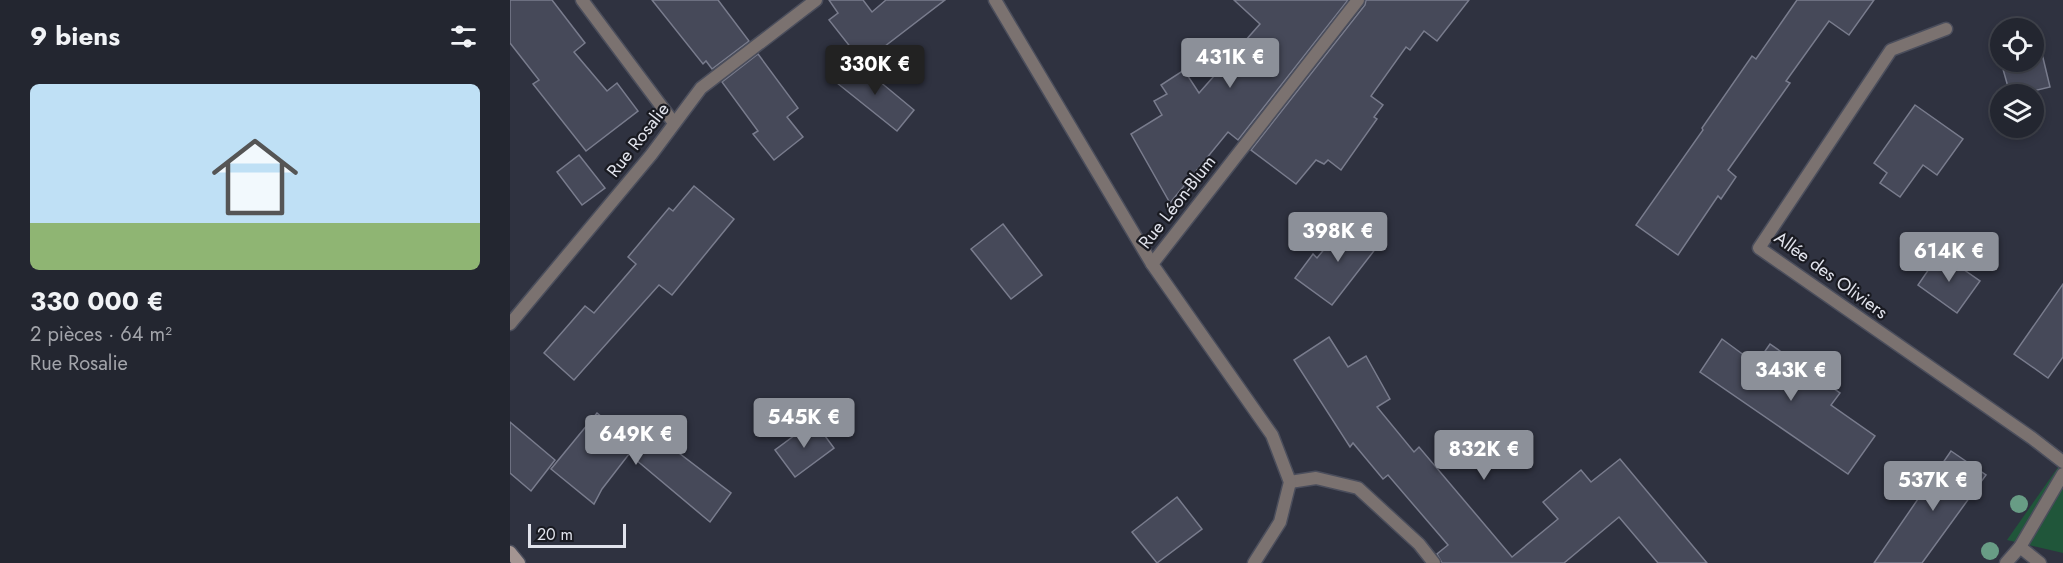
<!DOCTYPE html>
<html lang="fr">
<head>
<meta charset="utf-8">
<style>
  body { margin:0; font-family:Jost,sans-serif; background:#2f323c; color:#f1f3f6; height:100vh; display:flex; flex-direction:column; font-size:22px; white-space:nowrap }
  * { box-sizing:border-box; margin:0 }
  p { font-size:20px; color:#a3a5ab }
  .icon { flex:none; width:33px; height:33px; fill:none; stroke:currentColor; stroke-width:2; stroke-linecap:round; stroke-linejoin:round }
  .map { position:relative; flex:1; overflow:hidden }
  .sheet { display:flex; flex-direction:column; background:#232630; width:510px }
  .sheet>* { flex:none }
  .controls { position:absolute; left:1480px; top:18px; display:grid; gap:12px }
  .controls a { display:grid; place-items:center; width:54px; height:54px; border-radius:50%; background:#232630; box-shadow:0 3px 9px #0003,0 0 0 2px #40434c; font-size:30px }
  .scale { position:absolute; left:18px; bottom:15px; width:98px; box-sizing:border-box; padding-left:6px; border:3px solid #e1e3ec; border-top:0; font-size:16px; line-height:21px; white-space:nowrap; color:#e1e3ec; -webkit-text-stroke:4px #191a21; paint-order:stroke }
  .price { position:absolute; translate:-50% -51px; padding:0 14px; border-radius:6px; background:#8c9099; color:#fff; font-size:20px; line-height:39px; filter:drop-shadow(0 2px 3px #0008) }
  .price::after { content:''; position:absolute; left:50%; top:36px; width:18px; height:14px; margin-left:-9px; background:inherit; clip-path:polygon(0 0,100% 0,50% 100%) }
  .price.on { background:#222; color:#fff }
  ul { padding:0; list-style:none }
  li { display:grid; align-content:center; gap:12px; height:318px; padding:0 30px }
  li+li { border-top:2px solid #40434c }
  li span { display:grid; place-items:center; height:186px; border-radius:9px; color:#555 }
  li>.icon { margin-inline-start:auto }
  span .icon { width:108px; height:108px; fill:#fffc; stroke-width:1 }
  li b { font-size:26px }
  h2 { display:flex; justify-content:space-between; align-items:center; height:72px; padding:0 30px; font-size:26px }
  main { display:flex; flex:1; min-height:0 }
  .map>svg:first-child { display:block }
  .green { fill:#20563a }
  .building { fill:#464959; stroke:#797c8d; stroke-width:1.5 }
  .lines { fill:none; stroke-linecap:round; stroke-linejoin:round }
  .minor-casing { stroke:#4b4e5c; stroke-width:15 }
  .secondary-casing { stroke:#4b4e5c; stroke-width:15 }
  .minor { stroke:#7b7270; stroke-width:12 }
  .secondary { stroke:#a49592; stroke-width:12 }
  .tree { fill:#689c85 }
  .labels { text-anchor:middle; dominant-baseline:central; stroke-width:4.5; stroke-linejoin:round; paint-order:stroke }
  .street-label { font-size:18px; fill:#e1e3ec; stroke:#191a21 }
</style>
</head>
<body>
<main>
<section class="sheet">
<h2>9 biens<svg class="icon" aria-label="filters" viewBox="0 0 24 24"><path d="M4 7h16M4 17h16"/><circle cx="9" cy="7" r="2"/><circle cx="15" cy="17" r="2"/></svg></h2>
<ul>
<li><span style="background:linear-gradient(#bfe0f5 75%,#8fb573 0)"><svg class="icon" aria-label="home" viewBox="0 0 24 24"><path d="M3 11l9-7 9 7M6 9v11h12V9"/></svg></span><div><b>330 000 €</b><p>2 pièces · 64 m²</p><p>Rue Rosalie</p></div></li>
</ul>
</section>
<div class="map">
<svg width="1553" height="563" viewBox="0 0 1553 563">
  <rect width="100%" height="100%" fill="#2f3240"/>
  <path class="green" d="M 1553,460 L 1553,553 L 1497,540 Z"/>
  <g class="building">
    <path d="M 0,0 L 42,0 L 75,43 L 64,52 L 97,91 L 107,83 L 128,111 L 76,151 L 23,84 L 29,80 L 0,43 Z"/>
    <path d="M 142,0 L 208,0 L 239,41 L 202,69 L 196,61 L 193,64 Z"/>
    <path d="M 319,0 L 353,0 L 362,12 L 376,0 L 435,0 L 353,63 L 319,20 L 328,13 Z"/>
    <path d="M 724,0 L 838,0 L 728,140 L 718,132 L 660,203 L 621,134 L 652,115 L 644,101 L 657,94 L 651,85 L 674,70 L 689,93 L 750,24 Z"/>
    <path d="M 856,0 L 959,0 L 927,41 L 914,31 L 900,50 L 896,47 L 861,96 L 873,105 L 864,117 L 867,119 L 831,170 L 818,160 L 814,164 L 806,160 L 786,184 L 741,150 L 855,5 Z"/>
    <path d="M 1287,0 L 1364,0 L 1339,35 L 1319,21 L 1276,81 L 1280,83 L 1218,170 L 1226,177 L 1211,199 L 1208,196 L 1168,255 L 1126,225 L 1193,130 L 1192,128 L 1242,56 L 1246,59 Z"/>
    <path d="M 1528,37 L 1540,87 L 1510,94 L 1500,94 L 1491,62 L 1524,62 L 1524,38 Z"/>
    <path d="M 248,54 L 288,108 L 277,117 L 293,137 L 264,160 L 243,134 L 248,131 L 212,82 Z"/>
    <path d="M 345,61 L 404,110 L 387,131 L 327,83 Z"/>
    <path d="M 1405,105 L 1453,139 L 1427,175 L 1413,165 L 1390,197 L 1370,183 L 1377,173 L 1364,163 Z"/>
    <path d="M 69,155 L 95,188 L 72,205 L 47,172 Z"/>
    <path d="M 184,186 L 224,219 L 162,295 L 149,285 L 64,380 L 34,353 L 75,306 L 84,313 L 126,264 L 118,257 L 159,208 L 163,211 Z"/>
    <path d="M 843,223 L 870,243 L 822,305 L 785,278 L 803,254 L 807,258 L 830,230 L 835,234 Z"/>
    <path d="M 493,224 L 532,275 L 501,299 L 461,249 Z"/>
    <path d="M 1430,253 L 1470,281 L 1447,313 L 1408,285 Z"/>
    <path d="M 1553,284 L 1553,357 L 1538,378 L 1504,354 Z"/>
    <path d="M 819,337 L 838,367 L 856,356 L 880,399 L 867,407 L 904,452 L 909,447 L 1002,557 L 1048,519 L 1033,502 L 1071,470 L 1081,482 L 1110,459 L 1197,563 L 1148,563 L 1109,517 L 1054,563 L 932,563 L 927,554 L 938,545 L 878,475 L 873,479 L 843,443 L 840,447 L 784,360 Z"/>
    <path d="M 1212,339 L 1246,364 L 1260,344 L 1330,393 L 1321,405 L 1365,436 L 1338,474 L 1190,372 Z"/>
    <path d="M 87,413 L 119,439 L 131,424 L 221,493 L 200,522 L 119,454 L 92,489 L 84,504 L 41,469 Z"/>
    <path d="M 304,421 L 324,448 L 285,477 L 265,450 Z"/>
    <path d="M 0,422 L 45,460 L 21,491 L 0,473 Z"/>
    <path d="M 1441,451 L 1476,475 L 1412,563 L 1364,563 Z"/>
    <path d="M 667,497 L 692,529 L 647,563 L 622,532 Z"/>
  </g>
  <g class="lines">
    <defs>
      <g id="minor">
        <path d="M 72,0 L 164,123"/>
        <path d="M 485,0 L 642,264"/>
        <path d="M 1436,29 L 1381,50 L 1249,248 L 1522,438 L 1553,462"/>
        <path d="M 0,324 L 141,155 L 191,88 L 306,0"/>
        <path d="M 780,482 L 806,478 L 848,488 L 909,544 L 924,563"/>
        <path d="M 1510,547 L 1530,563"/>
        <path d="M 744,563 L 770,522 L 780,482 L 762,435 L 642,264 L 848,0"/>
        <path d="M 1496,563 L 1510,547 L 1553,474"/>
      </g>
      <path id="secondary" d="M 0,552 L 9,563"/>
    </defs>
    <use href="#minor" class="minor-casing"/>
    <use href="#secondary" class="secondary-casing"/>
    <use href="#minor" class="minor"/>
    <use href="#secondary" class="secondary"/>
  </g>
  <g class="tree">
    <circle cx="1509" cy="504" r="9"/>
    <circle cx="1480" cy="551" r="9"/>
  </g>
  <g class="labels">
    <g class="street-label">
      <text transform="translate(128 140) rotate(-52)">Rue Rosalie</text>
      <text transform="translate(667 202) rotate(-52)">Rue Léon-Blum</text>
      <text transform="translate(1321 275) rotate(36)">Allée des Oliviers</text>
    </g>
  </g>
</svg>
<div class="controls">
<a><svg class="icon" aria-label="locate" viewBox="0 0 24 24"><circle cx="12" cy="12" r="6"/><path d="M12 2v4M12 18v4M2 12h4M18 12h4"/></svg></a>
<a><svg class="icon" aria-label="layers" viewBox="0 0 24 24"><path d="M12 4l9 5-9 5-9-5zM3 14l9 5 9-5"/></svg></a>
</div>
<div class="scale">20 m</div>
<b class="price" style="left:720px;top:89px">431K €</b>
<b class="price on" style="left:365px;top:96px">330K €</b>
<b class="price" style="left:828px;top:263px">398K €</b>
<b class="price" style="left:1439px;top:283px">614K €</b>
<b class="price" style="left:1281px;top:402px">343K €</b>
<b class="price" style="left:294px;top:449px">545K €</b>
<b class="price" style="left:126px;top:466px">649K €</b>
<b class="price" style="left:974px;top:481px">832K €</b>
<b class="price" style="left:1423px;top:512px">537K €</b>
</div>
</main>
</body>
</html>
